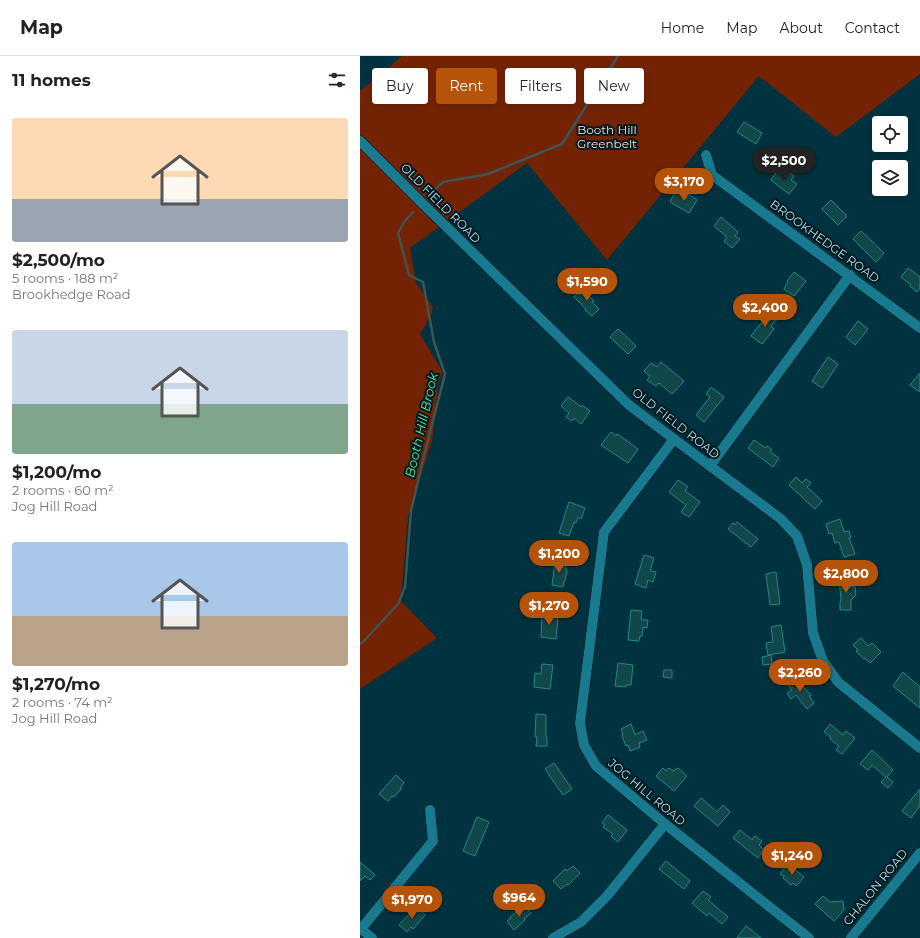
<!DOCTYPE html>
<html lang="en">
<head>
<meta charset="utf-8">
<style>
  body { margin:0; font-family:Montserrat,sans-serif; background:#f6f6f6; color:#222; height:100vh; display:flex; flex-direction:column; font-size:15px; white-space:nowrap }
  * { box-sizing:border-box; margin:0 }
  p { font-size:13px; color:#767676 }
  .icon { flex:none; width:22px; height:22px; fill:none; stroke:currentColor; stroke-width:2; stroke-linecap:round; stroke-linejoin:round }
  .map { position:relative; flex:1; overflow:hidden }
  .panel { display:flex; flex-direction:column; background:#fff; width:360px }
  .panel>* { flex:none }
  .top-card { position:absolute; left:12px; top:12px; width:380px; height:36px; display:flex; gap:8px }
  .buttons { position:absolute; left:512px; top:60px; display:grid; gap:8px }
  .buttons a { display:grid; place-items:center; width:36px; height:36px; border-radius:4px; background:#fff; box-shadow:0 2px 6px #0003; font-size:20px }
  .price { position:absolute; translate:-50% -34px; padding:0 9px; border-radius:14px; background:#b45309; color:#fff; font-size:13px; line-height:26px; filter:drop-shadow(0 1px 2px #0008) }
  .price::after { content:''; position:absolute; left:50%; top:24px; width:12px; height:9px; margin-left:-6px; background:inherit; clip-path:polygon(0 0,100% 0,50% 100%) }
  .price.selected { background:#222; color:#fff }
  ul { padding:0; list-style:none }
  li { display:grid; align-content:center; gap:8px; height:212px; padding:0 12px }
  li span { display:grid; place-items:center; height:124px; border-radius:4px; color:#555 }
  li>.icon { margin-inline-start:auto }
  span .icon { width:72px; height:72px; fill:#fffc; stroke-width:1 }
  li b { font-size:17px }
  h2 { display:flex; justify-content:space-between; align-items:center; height:48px; padding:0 12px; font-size:17px }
  .tag { padding:0 14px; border-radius:4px; background:#fff; box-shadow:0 2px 6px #0003; font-size:14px; line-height:36px }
  .tag.selected { background:#b45309; color:#fff }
  header { display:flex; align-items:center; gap:24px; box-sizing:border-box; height:56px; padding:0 20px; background:#fff; border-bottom:1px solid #e0e0e0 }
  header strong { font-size:19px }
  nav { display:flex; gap:22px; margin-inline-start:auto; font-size:14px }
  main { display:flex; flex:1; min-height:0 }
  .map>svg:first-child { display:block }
  .green { fill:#732304 }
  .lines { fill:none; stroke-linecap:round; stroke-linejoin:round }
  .stream { stroke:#3e5553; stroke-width:2.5 }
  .building { fill:#124749; stroke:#1f888b }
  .minor-casing { stroke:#001920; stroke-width:11 }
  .minor { stroke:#18798f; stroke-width:10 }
  .labels { text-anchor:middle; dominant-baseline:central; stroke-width:4; stroke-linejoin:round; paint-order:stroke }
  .park-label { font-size:12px; fill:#faddd4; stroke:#001920 }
  .street-label { font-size:12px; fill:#b6deea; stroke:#001920 }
  .water-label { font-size:13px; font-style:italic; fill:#4defa3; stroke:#001920 }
</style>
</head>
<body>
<header>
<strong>Map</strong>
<nav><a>Home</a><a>Map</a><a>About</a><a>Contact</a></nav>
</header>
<main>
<section class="panel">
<h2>11 homes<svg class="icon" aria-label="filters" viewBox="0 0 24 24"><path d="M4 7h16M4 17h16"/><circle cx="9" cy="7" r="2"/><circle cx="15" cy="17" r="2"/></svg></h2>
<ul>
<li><span style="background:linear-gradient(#ffd9b3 65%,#9aa5b1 0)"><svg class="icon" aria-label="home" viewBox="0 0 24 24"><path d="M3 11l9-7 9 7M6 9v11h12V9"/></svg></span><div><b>$2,500/mo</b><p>5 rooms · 188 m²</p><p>Brookhedge Road</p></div></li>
<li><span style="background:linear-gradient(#c9d6e8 60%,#7fa58c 0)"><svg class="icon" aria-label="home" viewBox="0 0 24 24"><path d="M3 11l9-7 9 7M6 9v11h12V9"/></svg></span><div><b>$1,200/mo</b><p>2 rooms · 60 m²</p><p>Jog Hill Road</p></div></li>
<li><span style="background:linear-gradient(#a9c7e8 60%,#b9a48a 0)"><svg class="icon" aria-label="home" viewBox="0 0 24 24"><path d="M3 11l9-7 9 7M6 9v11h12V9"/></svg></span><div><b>$1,270/mo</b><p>2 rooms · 74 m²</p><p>Jog Hill Road</p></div></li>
</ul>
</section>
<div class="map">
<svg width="560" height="882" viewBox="0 0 560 882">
  <rect width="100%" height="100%" fill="#00333f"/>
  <path class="green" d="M 42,0 L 560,0 L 560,18 L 476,81 L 399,20 L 247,204 L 167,107 L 50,192 L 56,227 L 73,251 L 71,260 L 60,278 L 82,315 L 78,330 L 72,385 L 48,460 L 42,532 L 39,543 L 77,582 L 0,633 L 0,35 Z"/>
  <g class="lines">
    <g class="stream">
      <path d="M 69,139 L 83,126 L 128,118 L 202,88 L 258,0"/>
      <path d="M 0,587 L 2,587 L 38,548 L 45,531 L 51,455 L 65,396 L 85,318 L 74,286 L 63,226 L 49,219 L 38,177 L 44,166 L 53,156"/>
    </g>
  </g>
  <g class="building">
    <path d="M 384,66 L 402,77 L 396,88 L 377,76 Z"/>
    <path d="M 418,114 L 426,120 L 429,116 L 434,120 L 431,124 L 437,128 L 429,138 L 411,124 Z"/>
    <path d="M 315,136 L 326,143 L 328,138 L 337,144 L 329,157 L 310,146 Z"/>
    <path d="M 471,144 L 487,160 L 478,169 L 462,153 Z"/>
    <path d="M 361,161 L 378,176 L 375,180 L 380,183 L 372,192 L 364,185 L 367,181 L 354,170 Z"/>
    <path d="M 501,175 L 524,197 L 516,206 L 493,183 Z"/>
    <path d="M 548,212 L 560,221 L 560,232 L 557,236 L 550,230 L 551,229 L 541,221 Z"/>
    <path d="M 434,216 L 446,225 L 434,240 L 424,233 L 428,226 L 427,225 Z"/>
    <path d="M 222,233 L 234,245 L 232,246 L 239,253 L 232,260 L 225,254 L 226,253 L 214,241 Z"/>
    <path d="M 411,254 L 419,261 L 411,270 L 414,273 L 402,288 L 391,280 Z"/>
    <path d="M 498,265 L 508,273 L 495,289 L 486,281 Z"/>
    <path d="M 258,273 L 276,290 L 268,298 L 250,281 Z"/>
    <path d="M 468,301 L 478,308 L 462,332 L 452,325 Z"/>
    <path d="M 301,306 L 324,325 L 312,338 L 299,327 L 296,330 L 287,324 L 290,320 L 284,315 L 291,307 L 297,311 Z"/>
    <path d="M 560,317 L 560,336 L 550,329 Z"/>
    <path d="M 351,331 L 364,341 L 344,366 L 336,359 L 350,341 L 346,338 Z"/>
    <path d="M 208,341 L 221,351 L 222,349 L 230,355 L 221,368 L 214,362 L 212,365 L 206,361 L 209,357 L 201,350 Z"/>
    <path d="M 251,376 L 256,380 L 257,378 L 278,393 L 268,407 L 241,389 Z"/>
    <path d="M 394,384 L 405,392 L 407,390 L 412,394 L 410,396 L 419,402 L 413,411 L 388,392 Z"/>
    <path d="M 436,421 L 442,427 L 446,423 L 451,427 L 447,431 L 462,445 L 455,453 L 429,429 Z"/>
    <path d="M 318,424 L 328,431 L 325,435 L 340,446 L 329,461 L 321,456 L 326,449 L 309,436 Z"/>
    <path d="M 209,446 L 225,452 L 221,463 L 218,461 L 216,467 L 214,466 L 209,480 L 199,477 Z"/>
    <path d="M 480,463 L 484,476 L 489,475 L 491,482 L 489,482 L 495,498 L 484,501 L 479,486 L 475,487 L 472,477 L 469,478 L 466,468 Z"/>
    <path d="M 377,466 L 398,483 L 391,491 L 368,473 L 373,467 L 375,469 Z"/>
    <path d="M 284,499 L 294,502 L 290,515 L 296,516 L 293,526 L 288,524 L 286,532 L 275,528 Z"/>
    <path d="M 195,506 L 206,507 L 205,513 L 207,513 L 205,525 L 204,525 L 203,531 L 192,529 Z"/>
    <path d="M 416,516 L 420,548 L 410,549 L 406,518 Z"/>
    <path d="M 489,522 L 490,531 L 495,530 L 496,539 L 491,544 L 491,554 L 480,554 L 480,546 L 481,544 L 479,523 Z"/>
    <path d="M 271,554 L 282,555 L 281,564 L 288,564 L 287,572 L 283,571 L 282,580 L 280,580 L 279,585 L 268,584 Z"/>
    <path d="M 182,558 L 198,560 L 196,583 L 181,581 Z"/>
    <path d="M 421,569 L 425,596 L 408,599 L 406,587 L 413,586 L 411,571 Z"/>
    <path d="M 501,582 L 508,590 L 512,587 L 521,596 L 510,607 L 505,602 L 504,603 L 496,595 L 498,594 L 493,589 Z"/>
    <path d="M 411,599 L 412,608 L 403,609 L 402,601 Z"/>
    <path d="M 258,607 L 273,609 L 271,629 L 266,629 L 266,631 L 255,630 Z"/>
    <path d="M 182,608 L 193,609 L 190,633 L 174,631 L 175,617 L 181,618 Z"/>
    <path d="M 304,614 L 312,614 L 312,622 L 303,621 Z"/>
    <path d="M 543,616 L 560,631 L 560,652 L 533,630 Z"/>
    <path d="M 435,622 L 451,639 L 449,640 L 454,647 L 447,653 L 436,639 L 431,643 L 427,637 L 432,634 L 427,628 Z"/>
    <path d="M 176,658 L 186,659 L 186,680 L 187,682 L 187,690 L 176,690 L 177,681 L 175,681 Z"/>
    <path d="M 271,668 L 275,679 L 283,675 L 287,684 L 279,687 L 280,691 L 270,695 L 268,689 L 266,690 L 262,680 L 263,679 L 261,673 Z"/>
    <path d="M 470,668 L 483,679 L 486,675 L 495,682 L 482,698 L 476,694 L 479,690 L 470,683 L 471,681 L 464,676 Z"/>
    <path d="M 512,694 L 533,714 L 527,721 L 533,726 L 528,732 L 521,726 L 526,721 L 512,709 L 508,714 L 500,708 Z"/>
    <path d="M 194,707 L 212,733 L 203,739 L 185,713 Z"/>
    <path d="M 303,712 L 306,715 L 309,712 L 313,715 L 318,712 L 327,720 L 314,735 L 296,720 Z"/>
    <path d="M 36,719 L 44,727 L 40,732 L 41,733 L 34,741 L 32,740 L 28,745 L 19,738 Z"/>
    <path d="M 560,733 L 560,750 L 551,762 L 542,755 Z"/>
    <path d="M 341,742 L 357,756 L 363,749 L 370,756 L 358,770 L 334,750 Z"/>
    <path d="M 248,759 L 267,774 L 258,786 L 251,780 L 253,778 L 243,771 L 245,769 L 242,767 Z"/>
    <path d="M 117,761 L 129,766 L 115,800 L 103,795 Z"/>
    <path d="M 380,774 L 392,784 L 395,780 L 402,785 L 399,789 L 404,794 L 398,802 L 373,782 Z"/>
    <path d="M 306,805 L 330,825 L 324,833 L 299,813 Z"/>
    <path d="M 0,806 L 15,819 L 10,824 L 5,820 L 0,825 Z"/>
    <path d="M 428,808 L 444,821 L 436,830 L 433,827 L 431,829 L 423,822 L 424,820 L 420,818 Z"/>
    <path d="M 213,810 L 220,817 L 208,829 L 207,828 L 201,833 L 193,825 L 205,813 L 207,815 Z"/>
    <path d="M 343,835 L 351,841 L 348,844 L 368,861 L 362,868 L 349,857 L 347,860 L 332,847 Z"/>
    <path d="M 463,840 L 470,846 L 483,845 L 484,854 L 474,865 L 455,848 Z"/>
    <path d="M 164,850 L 171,857 L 164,863 L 165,864 L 154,874 L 147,865 L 151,862 L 150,861 Z"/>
    <path d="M 57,851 L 65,859 L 53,873 L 51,871 L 47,876 L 39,869 L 51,856 L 52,857 Z"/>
    <path d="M 386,870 L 401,882 L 377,882 Z"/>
  </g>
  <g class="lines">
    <defs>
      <g id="minor">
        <path d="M 0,85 L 62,147 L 269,349 L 314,383 L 421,463 L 437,480 L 447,509 L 453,577 L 463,605 L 478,626 L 560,692"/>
        <path d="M 346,99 L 352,119 L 560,272"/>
        <path d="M 314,383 L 244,476 L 220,667 L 224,689 L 236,710 L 305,768 L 449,882"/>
        <path d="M 350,410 L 490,219"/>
        <path d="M 0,872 L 12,882"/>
        <path d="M 1,873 L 73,785 L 70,754"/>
        <path d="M 193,882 L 221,866 L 247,840 L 305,768"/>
        <path d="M 491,882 L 560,797"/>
      </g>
    </defs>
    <use href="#minor" class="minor-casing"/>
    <use href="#minor" class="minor"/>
  </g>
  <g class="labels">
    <g class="park-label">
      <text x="247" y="73">Booth Hill<tspan x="247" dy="14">Greenbelt</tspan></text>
    </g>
    <g class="street-label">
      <text transform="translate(81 147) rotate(45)">OLD FIELD ROAD</text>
      <text transform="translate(465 185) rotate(36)">BROOKHEDGE ROAD</text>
      <text transform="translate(316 367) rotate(38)">OLD FIELD ROAD</text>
      <text transform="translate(287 736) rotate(40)">JOG HILL ROAD</text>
      <text transform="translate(515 831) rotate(-51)">CHALON ROAD</text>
    </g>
    <g class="water-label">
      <text transform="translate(61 369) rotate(-77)">Booth Hill Brook</text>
    </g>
  </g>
</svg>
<div class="buttons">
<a><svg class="icon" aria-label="locate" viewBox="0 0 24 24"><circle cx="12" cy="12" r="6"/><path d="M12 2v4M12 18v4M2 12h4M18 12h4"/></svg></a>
<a><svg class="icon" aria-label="layers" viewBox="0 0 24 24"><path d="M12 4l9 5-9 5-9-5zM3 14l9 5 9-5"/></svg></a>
</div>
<b class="price selected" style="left:424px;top:125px">$2,500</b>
<b class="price" style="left:324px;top:146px">$3,170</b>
<b class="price" style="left:227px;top:246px">$1,590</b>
<b class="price" style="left:405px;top:272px">$2,400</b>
<b class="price" style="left:199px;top:518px">$1,200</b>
<b class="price" style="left:486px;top:538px">$2,800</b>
<b class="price" style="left:189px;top:570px">$1,270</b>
<b class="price" style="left:440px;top:637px">$2,260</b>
<b class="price" style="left:432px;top:820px">$1,240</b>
<b class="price" style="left:159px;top:862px">$964</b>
<b class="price" style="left:52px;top:864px">$1,970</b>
<div class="top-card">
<a class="tag">Buy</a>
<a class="tag selected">Rent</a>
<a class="tag">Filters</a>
<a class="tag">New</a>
</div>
</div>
</main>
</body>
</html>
